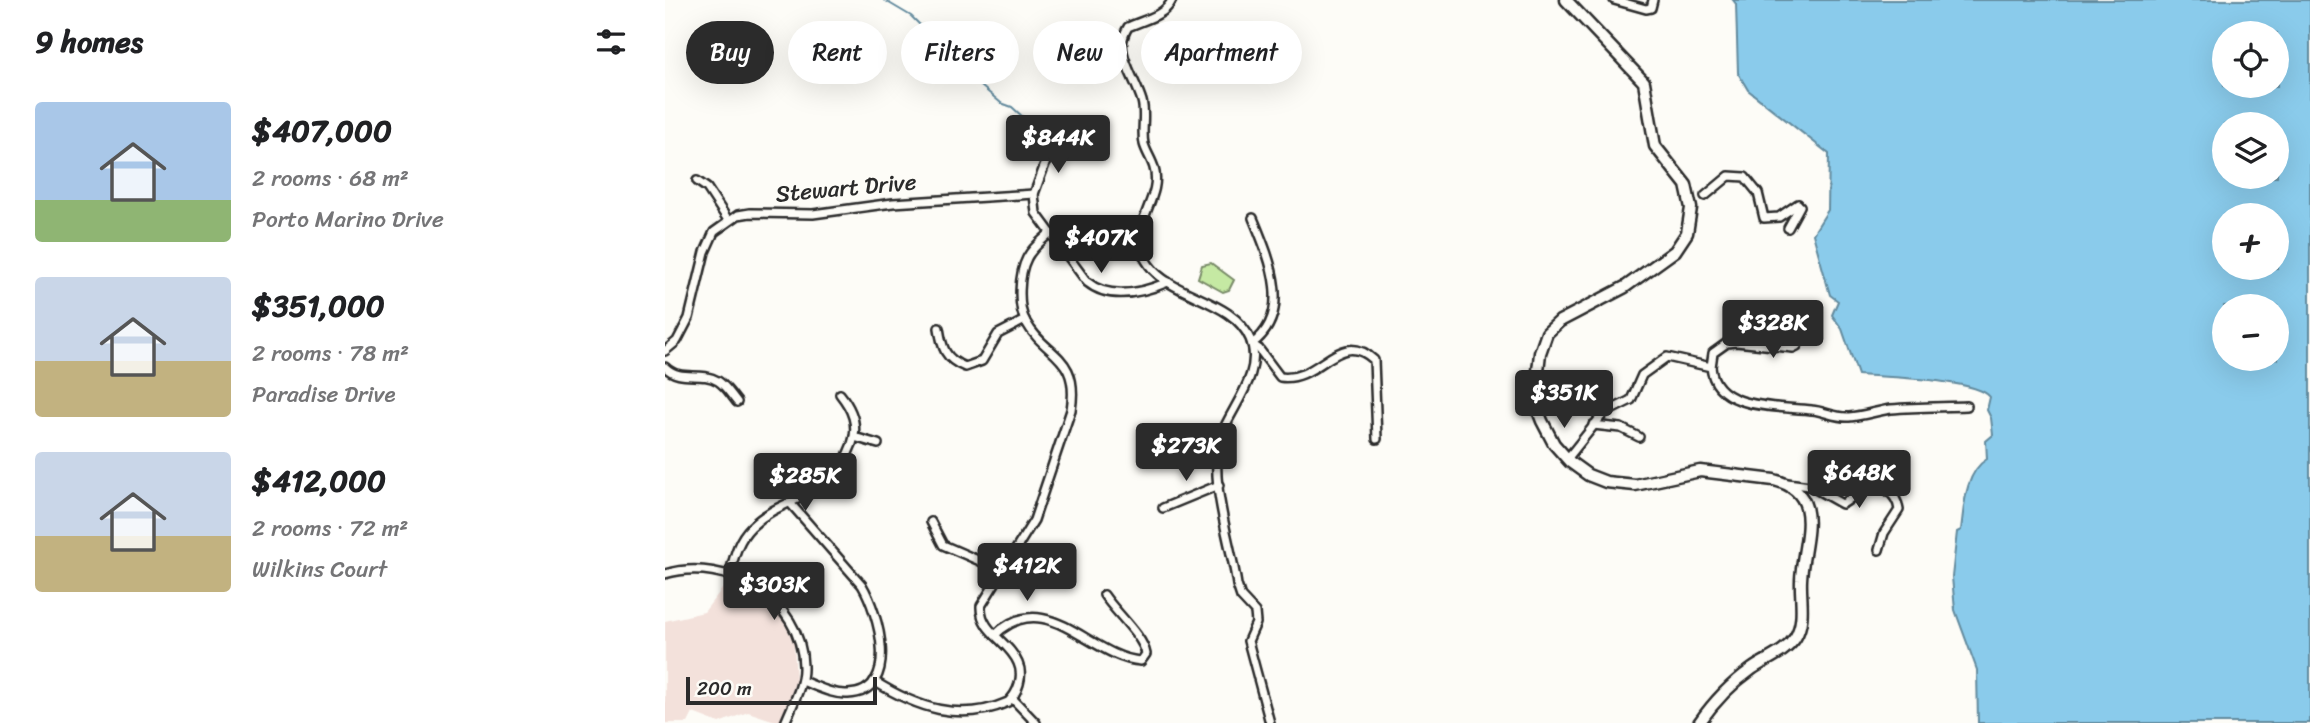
<!DOCTYPE html>
<html lang="en">
<head>
<meta charset="utf-8">
<style>
  body { margin:0; font-family:Sriracha,sans-serif; background:#f2f2f2; color:#202124; height:100vh; display:flex; flex-direction:column; font-size:26px; white-space:nowrap }
  * { box-sizing:border-box; margin:0 }
  p { font-size:23px; color:#757577 }
  .icon { flex:none; width:38px; height:38px; fill:none; stroke:currentColor; stroke-width:2; stroke-linecap:round; stroke-linejoin:round }
  .map { position:relative; flex:1; overflow:hidden }
  .side { display:flex; flex-direction:column; background:#fff; width:665px }
  .side>* { flex:none }
  .banner { position:absolute; left:21px; top:21px; width:665px; height:63px; display:flex; gap:14px }
  .controls { position:absolute; left:1547px; top:21px; display:grid; gap:14px }
  .controls a { display:grid; place-items:center; width:77px; height:77px; border-radius:50%; background:#fff; box-shadow:0 7px 28px #0002; font-size:35px }
  .scale { position:absolute; left:21px; bottom:18px; width:191px; box-sizing:border-box; padding-left:7px; border:4px solid #2b2b2b; border-top:0; font-size:19px; line-height:24px; white-space:nowrap; color:#2b2b2b; -webkit-text-stroke:5px #fdfcf7; paint-order:stroke }
  .price { position:absolute; translate:-50% -60px; padding:0 16px; border-radius:7px; background:#2b2b2b; color:#fff; font-size:23px; line-height:46px; filter:drop-shadow(0 2px 4px #0008) }
  .price::after { content:''; position:absolute; left:50%; top:42px; width:21px; height:16px; margin-left:-10px; background:inherit; clip-path:polygon(0 0,100% 0,50% 100%) }
  .price.current { background:#222; color:#fff }
  ul { padding:0; list-style:none }
  li { display:flex; align-items:center; gap:21px; height:175px; padding:0 35px }
  li span { display:grid; place-items:center; flex:none; width:196px; height:140px; border-radius:7px; color:#555 }
  li>.icon { margin-inline-start:auto }
  span .icon { width:84px; height:84px; fill:#fffc; stroke-width:1 }
  li b { font-size:30px }
  h2 { display:flex; justify-content:space-between; align-items:center; height:84px; padding:0 35px; font-size:30px }
  .tag { padding:0 24px; border-radius:32px; background:#fff; box-shadow:0 7px 28px #0002; font-size:24px; line-height:63px }
  .tag.current { background:#2b2b2b; color:#fff }
  main { display:flex; flex:1; min-height:0 }
  .map>svg:first-child { display:block }
  .built { fill:#f3e1db }
  .green { fill:#c5e9a3; stroke:#788a67; stroke-width:2 }
  .water { fill:#8acbeb; stroke:#648b9e; stroke-width:2; fill-rule:evenodd }
  .lines { fill:none; stroke-linecap:round; stroke-linejoin:round }
  .stream { stroke:#648b9e; stroke-width:2 }
  .street-casing { stroke:#2b2b2b; stroke-width:12 }
  .secondary-casing { stroke:#2b2b2b; stroke-width:15 }
  .street { stroke:#fdfcf7; stroke-width:7 }
  .secondary { stroke:#fdfcf7; stroke-width:10 }
  .labels { text-anchor:middle; dominant-baseline:central; stroke-width:5; stroke-linejoin:round; paint-order:stroke }
  .street-label { font-size:23px; fill:#2b2b2b; stroke:#fdfcf7 }
</style>
</head>
<body>
<main>
<section class="side">
<h2>9 homes<svg class="icon" aria-label="filters" viewBox="0 0 24 24"><path d="M4 7h16M4 17h16"/><circle cx="9" cy="7" r="2"/><circle cx="15" cy="17" r="2"/></svg></h2>
<ul>
<li><span style="background:linear-gradient(#a9c7e8 70%,#8fb573 0)"><svg class="icon" aria-label="home" viewBox="0 0 24 24"><path d="M3 11l9-7 9 7M6 9v11h12V9"/></svg></span><div><b>$407,000</b><p>2 rooms · 68 m²</p><p>Porto Marino Drive</p></div></li>
<li><span style="background:linear-gradient(#c9d6e8 60%,#c2b280 0)"><svg class="icon" aria-label="home" viewBox="0 0 24 24"><path d="M3 11l9-7 9 7M6 9v11h12V9"/></svg></span><div><b>$351,000</b><p>2 rooms · 78 m²</p><p>Paradise Drive</p></div></li>
<li><span style="background:linear-gradient(#c9d6e8 60%,#c2b280 0)"><svg class="icon" aria-label="home" viewBox="0 0 24 24"><path d="M3 11l9-7 9 7M6 9v11h12V9"/></svg></span><div><b>$412,000</b><p>2 rooms · 72 m²</p><p>Wilkins Court</p></div></li>
</ul>
</section>
<div class="map">
<svg width="1645" height="723" viewBox="0 0 1645 723">
  <rect width="100%" height="100%" fill="#fdfcf7"/>
  <filter id="ink" filterUnits="userSpaceOnUse"><feTurbulence type="fractalNoise" baseFrequency=".0143" numOctaves="2"/><feDisplacementMap in="SourceGraphic" scale="14" xChannelSelector="R" yChannelSelector="G"/><feConvolveMatrix kernelMatrix="1 2 1 2 8 2 1 2 1" color-interpolation-filters="sRGB"/></filter>
  <g filter="url(#ink)">
    <path class="built" d="M 64,580 L 84,588 L 106,604 L 120,622 L 129,644 L 131,680 L 116,723 L 83,712 L 54,723 L 28,713 L 23,723 L 0,723 L 0,621 L 39,612 Z"/>
    <path class="green" d="M 546,263 L 569,280 L 564,290 L 558,292 L 533,278 L 537,265 Z"/>
    <path class="water" d="M 1068,0 L 1645,0 L 1645,723 L 1313,723 L 1312,670 L 1290,610 L 1287,577 L 1292,532 L 1296,530 C 1299,507 1300,472 1322,459 L 1321,441 L 1328,435 L 1326,418 L 1322,410 L 1325,397 C 1313,379 1217,377 1193,375 L 1177,329 L 1167,315 L 1173,301 L 1165,295 L 1148,234 L 1163,210 L 1164,154 L 1083,90 L 1073,73 L 1071,4 ZM 1559,33 L 1612,33 L 1612,86 L 1559,86 ZM 1559,124 L 1612,124 L 1612,177 L 1559,177 ZM 1612,215 L 1612,268 L 1559,268 L 1559,215 ZM 1612,306 L 1612,359 L 1559,359 L 1559,306 Z"/>
    <g class="lines">
      <path class="stream" d="M 219,0 L 246,16 L 316,86 L 336,103 L 347,107 L 382,139"/>
      <defs>
        <g id="street">
          <path d="M 507,0 C 500,16 478,20 463,27 C 458,35 456,42 458,52 C 461,68 472,84 477,101 C 481,115 476,130 479,144 C 481,152 487,160 489,168 C 499,201 457,228 484,265 C 508,298 568,299 585,339 C 599,372 568,405 557,433 C 541,476 566,541 572,585 L 576,597 L 590,612 L 591,623 L 583,641 L 605,723"/>
          <path d="M 949,0 L 981,9 L 986,8 L 988,0"/>
          <path d="M 386,148 L 369,194 L 371,213 L 422,282 C 445,301 477,293 503,282"/>
          <path d="M 32,181 L 42,188 L 63,220"/>
          <path d="M 1040,196 L 1064,176 L 1080,177 L 1093,193 L 1099,218 L 1114,217 L 1133,204"/>
          <path d="M 588,218 C 604,257 629,313 587,344 L 594,349 L 615,377 C 655,383 674,327 709,360 L 712,439"/>
          <path d="M 1123,228 L 1135,206"/>
          <path d="M 274,328 C 277,348 280,359 300,367 L 317,361 L 333,334 L 360,320"/>
          <path d="M 0,351 L 12,341 L 24,318 L 40,252 L 49,232 L 73,215 L 85,213 L 148,214 L 228,203 L 369,194"/>
          <path d="M 0,367 C 16,383 35,370 53,381 C 61,386 66,395 72,402"/>
          <path d="M 1046,367 L 1048,353 L 1062,343 L 1071,342 L 1128,348 L 1132,346 L 1139,334"/>
          <path d="M 928,425 L 956,428 L 974,437"/>
          <path d="M 189,437 L 213,444"/>
          <path d="M 902,459 L 938,414 L 966,400 L 977,375 L 1002,357 L 1046,367 C 1050,411 1115,406 1147,410 C 1159,411 1171,418 1184,417 C 1198,416 1212,411 1226,409 C 1252,407 1277,407 1302,406"/>
          <path d="M 1122,483 L 1145,486 L 1177,504 C 1193,497 1202,473 1222,490 C 1229,495 1233,501 1234,510 L 1219,533 L 1214,550"/>
          <path d="M 126,504 L 197,585 C 213,612 237,692 183,694 C 168,695 151,686 137,681"/>
          <path d="M 498,508 L 554,485"/>
          <path d="M 266,522 L 278,545 L 338,571"/>
          <path d="M 0,574 C 62,556 137,599 138,666 C 139,685 127,705 120,723"/>
          <path d="M 64,576 C 69,558 72,541 86,527 C 121,492 165,504 187,444 C 194,425 187,409 175,394"/>
          <path d="M 330,635 C 382,585 425,658 476,661 L 481,654 C 478,636 451,613 439,595"/>
          <path d="M 209,681 C 252,708 296,723 343,702 C 353,693 359,676 353,663 C 344,641 315,632 316,606 L 369,520 L 406,410 C 415,354 380,357 361,322 C 352,307 354,273 362,258 C 367,248 376,241 384,234"/>
          <path d="M 347,698 L 371,723"/>
        </g>
        <path id="secondary" d="M 901,0 L 979,82 L 990,146 L 1021,185 L 1026,208 L 1022,233 L 1010,251 L 960,287 L 895,321 L 882,333 L 875,353 L 871,389 L 872,408 L 877,421 L 889,444 L 905,462 L 923,475 L 941,482 L 970,485 L 1035,471 L 1109,480 C 1162,493 1137,543 1136,580 C 1135,599 1141,620 1130,638 C 1120,653 1101,659 1087,669 C 1067,683 1048,703 1034,723"/>
      </defs>
      <use href="#street" class="street-casing"/>
      <use href="#secondary" class="secondary-casing"/>
      <use href="#street" class="street"/>
      <use href="#secondary" class="secondary"/>
    </g>
  </g>
  <g class="labels">
    <g class="street-label">
      <text transform="translate(181 188) rotate(-5)">Stewart Drive</text>
    </g>
  </g>
</svg>
<div class="controls">
<a><svg class="icon" aria-label="locate" viewBox="0 0 24 24"><circle cx="12" cy="12" r="6"/><path d="M12 2v4M12 18v4M2 12h4M18 12h4"/></svg></a>
<a><svg class="icon" aria-label="layers" viewBox="0 0 24 24"><path d="M12 4l9 5-9 5-9-5zM3 14l9 5 9-5"/></svg></a>
<a>+</a>
<a>−</a>
</div>
<div class="scale">200 m</div>
<b class="price" style="left:393px;top:175px">$844K</b>
<b class="price current" style="left:436px;top:275px">$407K</b>
<b class="price" style="left:1108px;top:360px">$328K</b>
<b class="price" style="left:899px;top:430px">$351K</b>
<b class="price" style="left:521px;top:483px">$273K</b>
<b class="price" style="left:1194px;top:510px">$648K</b>
<b class="price" style="left:140px;top:513px">$285K</b>
<b class="price" style="left:362px;top:603px">$412K</b>
<b class="price" style="left:109px;top:622px">$303K</b>
<div class="banner">
<a class="tag current">Buy</a>
<a class="tag">Rent</a>
<a class="tag">Filters</a>
<a class="tag">New</a>
<a class="tag">Apartment</a>
</div>
</div>
</main>
</body>
</html>
